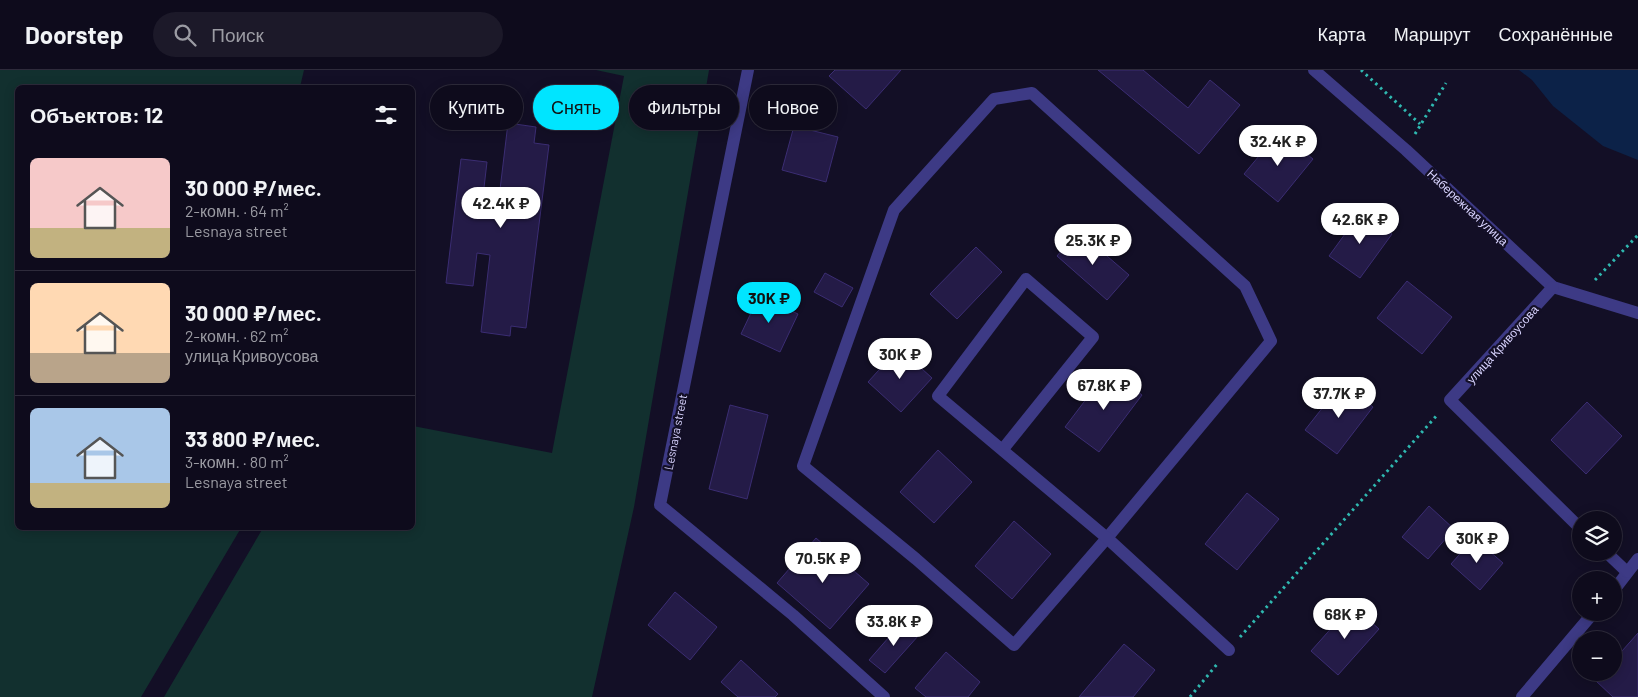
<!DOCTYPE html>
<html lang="ru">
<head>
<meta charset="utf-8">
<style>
  body { margin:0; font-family:Barlow,sans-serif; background:#1c1929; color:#f1f3f6; height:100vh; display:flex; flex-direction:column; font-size:19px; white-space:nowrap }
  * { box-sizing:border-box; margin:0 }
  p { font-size:16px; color:#9b9ba3 }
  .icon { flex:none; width:28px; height:28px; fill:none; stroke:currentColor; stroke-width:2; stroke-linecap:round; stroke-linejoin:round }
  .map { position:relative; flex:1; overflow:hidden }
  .panel { position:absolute; left:15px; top:15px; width:400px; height:445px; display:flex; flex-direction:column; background:#0e0b1c; border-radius:8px; box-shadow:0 2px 12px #0003,0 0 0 1px #2e2b3b }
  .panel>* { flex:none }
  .top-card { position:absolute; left:430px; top:15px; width:475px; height:45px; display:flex; gap:10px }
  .controls { position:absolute; left:1572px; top:441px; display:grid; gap:10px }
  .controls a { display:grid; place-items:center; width:50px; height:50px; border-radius:50%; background:#0e0b1c; box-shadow:0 2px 12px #0003,0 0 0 1px #2e2b3b; font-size:25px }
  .price { position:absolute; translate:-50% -42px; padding:0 11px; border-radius:18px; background:#fff; color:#222; font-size:16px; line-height:32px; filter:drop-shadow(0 1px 2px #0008) }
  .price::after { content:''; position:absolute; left:50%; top:30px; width:15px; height:11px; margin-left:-8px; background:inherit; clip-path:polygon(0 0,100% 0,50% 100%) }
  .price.on { background:#00e5ff; color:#111 }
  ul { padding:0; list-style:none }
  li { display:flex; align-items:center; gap:15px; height:125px; padding:0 15px }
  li+li { border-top:1px solid #2e2b3b }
  li span { display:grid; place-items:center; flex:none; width:140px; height:100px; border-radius:8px; color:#555 }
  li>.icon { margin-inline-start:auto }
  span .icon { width:60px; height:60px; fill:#fffc; stroke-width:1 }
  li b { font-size:21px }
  h2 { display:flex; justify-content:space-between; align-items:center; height:60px; padding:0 15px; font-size:21px }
  .pill { padding:0 18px; border-radius:22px; background:#0e0b1c; box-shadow:0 2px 12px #0003,0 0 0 1px #2e2b3b; font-size:18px; line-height:45px }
  .pill.on { background:#00e5ff; color:#111 }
  header { display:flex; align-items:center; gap:30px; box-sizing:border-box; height:70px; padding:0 25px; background:#0e0b1c; border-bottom:1px solid #2e2b3b }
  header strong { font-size:24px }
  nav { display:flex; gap:28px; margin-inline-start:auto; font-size:18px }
  .search { width:350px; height:45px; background:#1c1929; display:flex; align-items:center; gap:12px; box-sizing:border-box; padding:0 18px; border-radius:28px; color:#9b9ba3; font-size:19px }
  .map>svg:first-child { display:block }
  .green { fill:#12302f }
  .water { fill:#0c2248 }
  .building { fill:#241b47; stroke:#3b2d73 }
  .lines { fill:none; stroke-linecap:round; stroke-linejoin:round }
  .path { stroke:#2fb8b0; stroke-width:3; stroke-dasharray:2.5 4; stroke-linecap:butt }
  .service { stroke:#3d3a85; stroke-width:12 }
  .minor { stroke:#3d3a85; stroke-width:12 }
  .labels { text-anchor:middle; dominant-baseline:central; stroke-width:4.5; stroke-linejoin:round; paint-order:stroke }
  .street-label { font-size:12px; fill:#d9d4ff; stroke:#130f26 }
</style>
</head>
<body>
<header>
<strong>Doorstep</strong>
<div class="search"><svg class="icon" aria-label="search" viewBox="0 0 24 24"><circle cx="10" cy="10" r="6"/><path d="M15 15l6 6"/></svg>Поиск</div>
<nav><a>Карта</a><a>Маршрут</a><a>Сохранённые</a></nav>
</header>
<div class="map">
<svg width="1638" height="627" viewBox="0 0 1638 627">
  <rect width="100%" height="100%" fill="#130f26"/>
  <g class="green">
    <path d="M 0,0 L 304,0 L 300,17 L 18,18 L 18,458 L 241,458 L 141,627 L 0,627 Z"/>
    <path d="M 596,0 L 709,0 L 634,437 L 592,627 L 164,627 L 263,458 L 412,458 L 413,356 L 552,383 L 624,6 Z"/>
  </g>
  <path class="water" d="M 1519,0 L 1638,0 L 1638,90 L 1603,76 L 1553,36 L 1532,10 Z"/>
  <g class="building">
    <path d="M 835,0 L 901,0 L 866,39 L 829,6 Z"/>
    <path d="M 1098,0 L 1143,0 L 1188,38 L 1210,10 L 1240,35 L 1199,84 Z"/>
    <path d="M 508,53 L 536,57 L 534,73 L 549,75 L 526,258 L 511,256 L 510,266 L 481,262 L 490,185 L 477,183 L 473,216 L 446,213 L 461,89 L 487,92 L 483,126 L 499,128 Z"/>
    <path d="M 794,56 L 838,67 L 826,112 L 782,100 Z"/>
    <path d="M 1279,62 L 1313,89 L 1278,132 L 1244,104 Z"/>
    <path d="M 1361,142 L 1392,164 L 1360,208 L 1329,186 Z"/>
    <path d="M 1078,161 L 1129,205 L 1107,230 L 1057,186 Z"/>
    <path d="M 976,177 L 1002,202 L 957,249 L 930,224 Z"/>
    <path d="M 825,203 L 853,218 L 842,237 L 814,222 Z"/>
    <path d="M 1407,211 L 1452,247 L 1422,284 L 1377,248 Z"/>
    <path d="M 759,226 L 798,244 L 780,282 L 741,264 Z"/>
    <path d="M 899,278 L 932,308 L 901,342 L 868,312 Z"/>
    <path d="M 1109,299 L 1142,325 L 1099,382 L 1065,357 Z"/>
    <path d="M 1342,313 L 1373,337 L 1337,384 L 1305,360 Z"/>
    <path d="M 1587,332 L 1622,366 L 1586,404 L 1551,370 Z"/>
    <path d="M 730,335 L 768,345 L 747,429 L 709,419 Z"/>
    <path d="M 938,380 L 972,412 L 934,453 L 900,422 Z"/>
    <path d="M 1247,423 L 1279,449 L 1237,500 L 1205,474 Z"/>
    <path d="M 1429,436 L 1454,459 L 1428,489 L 1402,467 Z"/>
    <path d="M 1014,451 L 1051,484 L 1012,529 L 975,496 Z"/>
    <path d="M 816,468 L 869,514 L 830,559 L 777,513 Z"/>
    <path d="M 1474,468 L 1503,493 L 1480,520 L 1451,494 Z"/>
    <path d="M 675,522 L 717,557 L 690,590 L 648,555 Z"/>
    <path d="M 1352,535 L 1379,559 L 1338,605 L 1311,581 Z"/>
    <path d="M 903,551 L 919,565 L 885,603 L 869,590 Z"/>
    <path d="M 1638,563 L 1638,627 L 1613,627 L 1595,610 L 1602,602 L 1614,602 L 1614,590 Z"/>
    <path d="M 1124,574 L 1155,600 L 1133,627 L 1079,627 Z"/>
    <path d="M 946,582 L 980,612 L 968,627 L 926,627 L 915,618 Z"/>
    <path d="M 741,590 L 778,624 L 775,627 L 738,627 L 721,612 Z"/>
  </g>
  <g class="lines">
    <g class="path">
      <path d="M 1361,0 L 1420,54"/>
      <path d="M 1415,64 L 1446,13"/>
      <path d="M 1595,210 L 1638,165"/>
      <path d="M 1240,567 L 1438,344"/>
      <path d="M 1190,627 L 1218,593"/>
    </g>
    <g class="service">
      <path d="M 1032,23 L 1245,216 L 1271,271 L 1107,468 L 1014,575 L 916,489 L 803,396 L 894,140 L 994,29 Z"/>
      <path d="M 1003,379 L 1093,267 L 1026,209 L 938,326 L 1107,468 L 1229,580"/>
      <path d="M 1614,520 L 1638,489"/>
      <path d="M 1522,627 L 1594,542"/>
    </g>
    <g class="minor">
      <path d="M 748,0 L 660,435 L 793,545 L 884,627"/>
      <path d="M 1314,0 L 1406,80 L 1553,217 L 1638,243"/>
      <path d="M 1553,217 L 1450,330 L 1581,459"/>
      <path d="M 1606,482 L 1627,502"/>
    </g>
  </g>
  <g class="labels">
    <g class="street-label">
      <text transform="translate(1468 137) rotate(43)">Набережная улица</text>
      <text transform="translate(1502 274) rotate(-48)">улица Кривоусова</text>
      <text transform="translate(675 362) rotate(-79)">Lesnaya street</text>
    </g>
  </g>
</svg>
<div class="controls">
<a><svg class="icon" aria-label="layers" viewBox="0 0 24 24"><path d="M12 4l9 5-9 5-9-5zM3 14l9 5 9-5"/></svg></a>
<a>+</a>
<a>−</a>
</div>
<b class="price" style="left:1278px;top:97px">32.4K ₽</b>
<b class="price" style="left:501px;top:159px">42.4K ₽</b>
<b class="price" style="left:1360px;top:175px">42.6K ₽</b>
<b class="price" style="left:1093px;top:196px">25.3K ₽</b>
<b class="price on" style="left:769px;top:254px">30K ₽</b>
<b class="price" style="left:900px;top:310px">30K ₽</b>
<b class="price" style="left:1104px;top:341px">67.8K ₽</b>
<b class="price" style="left:1339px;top:349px">37.7K ₽</b>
<b class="price" style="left:1477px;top:494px">30K ₽</b>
<b class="price" style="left:823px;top:514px">70.5K ₽</b>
<b class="price" style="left:1345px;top:570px">68K ₽</b>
<b class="price" style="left:894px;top:577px">33.8K ₽</b>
<div class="top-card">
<a class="pill">Купить</a>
<a class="pill on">Снять</a>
<a class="pill">Фильтры</a>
<a class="pill">Новое</a>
</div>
<section class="panel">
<h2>Объектов: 12<svg class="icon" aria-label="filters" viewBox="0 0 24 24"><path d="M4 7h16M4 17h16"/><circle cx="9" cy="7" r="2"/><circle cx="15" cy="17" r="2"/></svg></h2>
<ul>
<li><span style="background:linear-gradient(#f6c9c9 70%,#c2b280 0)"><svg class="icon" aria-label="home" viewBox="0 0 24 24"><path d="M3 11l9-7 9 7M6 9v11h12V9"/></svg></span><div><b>30 000 ₽/мес.</b><p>2-комн. · 64 m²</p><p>Lesnaya street</p></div></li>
<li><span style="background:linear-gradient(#ffd9b3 70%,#b9a48a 0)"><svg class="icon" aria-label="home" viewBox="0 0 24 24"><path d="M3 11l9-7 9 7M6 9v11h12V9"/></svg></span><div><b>30 000 ₽/мес.</b><p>2-комн. · 62 m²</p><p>улица Кривоусова</p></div></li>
<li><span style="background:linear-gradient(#a9c7e8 75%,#c2b280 0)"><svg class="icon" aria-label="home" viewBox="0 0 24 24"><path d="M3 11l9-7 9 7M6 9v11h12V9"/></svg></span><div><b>33 800 ₽/мес.</b><p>3-комн. · 80 m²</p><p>Lesnaya street</p></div></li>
</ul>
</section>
</div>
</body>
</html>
